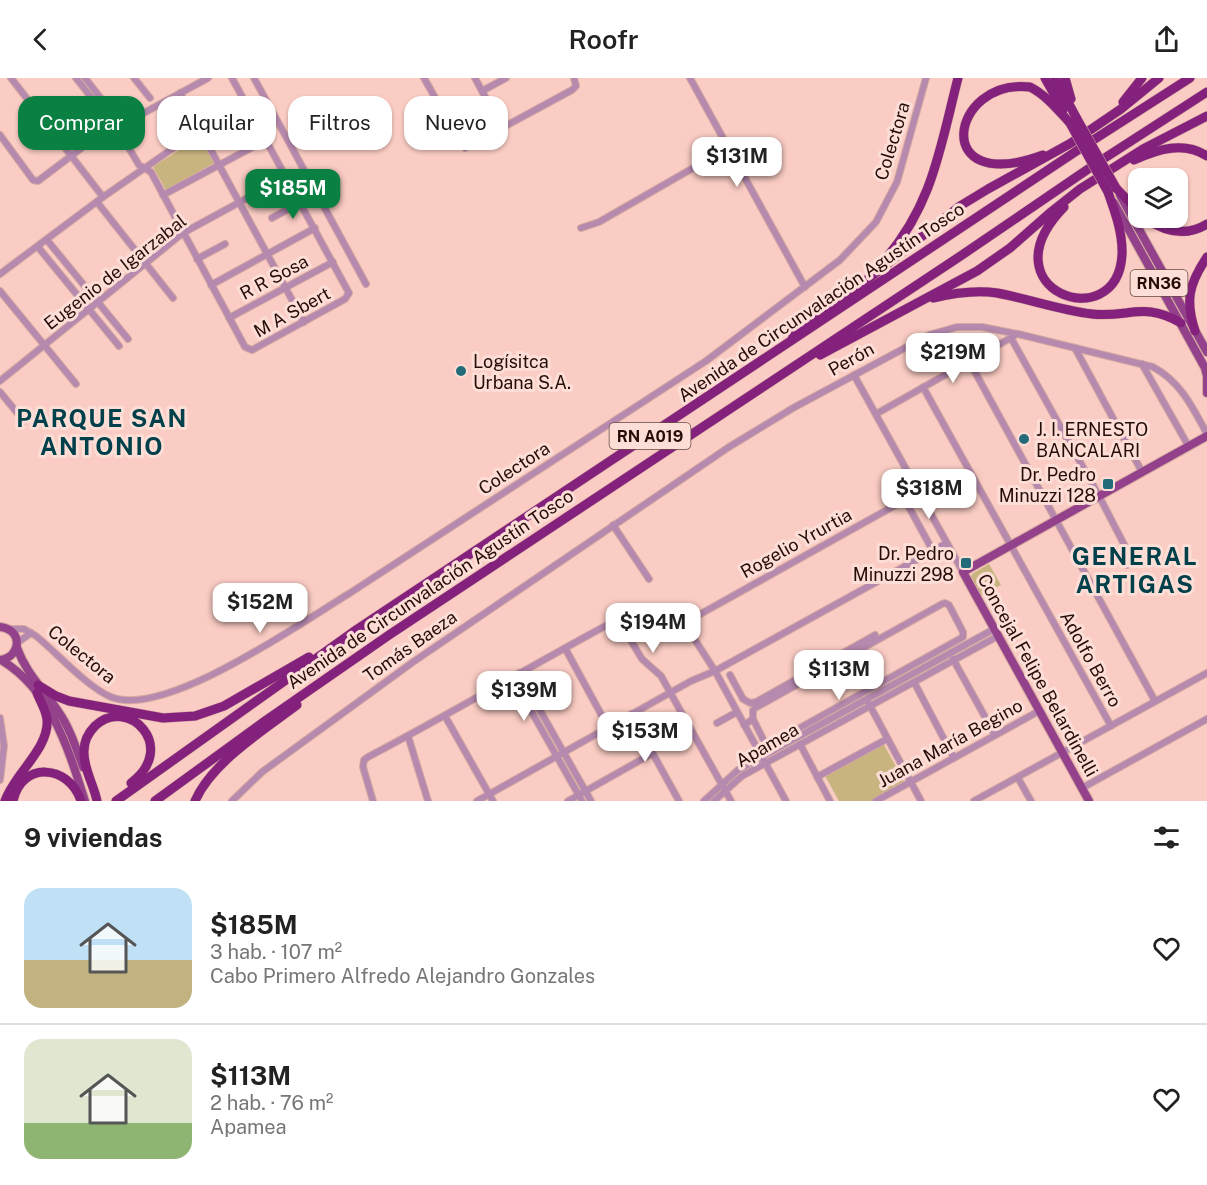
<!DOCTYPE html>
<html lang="es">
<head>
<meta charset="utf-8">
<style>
  body { margin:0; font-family:"Public Sans",sans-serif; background:#f2f2f2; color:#222; height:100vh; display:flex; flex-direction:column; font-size:22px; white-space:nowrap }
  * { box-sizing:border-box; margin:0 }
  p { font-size:20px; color:#767676 }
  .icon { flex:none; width:33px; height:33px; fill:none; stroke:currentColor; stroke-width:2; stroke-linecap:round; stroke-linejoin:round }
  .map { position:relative; height:723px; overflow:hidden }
  .panel { display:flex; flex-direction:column; background:#fff; flex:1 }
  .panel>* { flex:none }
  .banner { position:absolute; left:18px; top:18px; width:600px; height:54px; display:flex; gap:12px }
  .controls { position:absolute; left:1128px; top:90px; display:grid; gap:12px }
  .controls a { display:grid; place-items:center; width:60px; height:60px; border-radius:12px; background:#fff; box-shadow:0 2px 4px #0004; font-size:30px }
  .price { position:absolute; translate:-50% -51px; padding:0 14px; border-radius:12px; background:#fff; color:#222; font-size:20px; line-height:39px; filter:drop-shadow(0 2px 3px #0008) }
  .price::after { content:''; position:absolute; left:50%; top:36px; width:18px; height:14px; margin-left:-9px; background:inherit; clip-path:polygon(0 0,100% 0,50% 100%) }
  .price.selected { background:#0b8043; color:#fff }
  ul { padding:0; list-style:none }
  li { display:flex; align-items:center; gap:18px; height:150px; padding:0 24px }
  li+li { border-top:2px solid #e0e0e0 }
  li span { display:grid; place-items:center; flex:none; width:168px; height:120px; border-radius:18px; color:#555 }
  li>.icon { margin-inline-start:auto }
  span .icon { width:72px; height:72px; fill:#fffc; stroke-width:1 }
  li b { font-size:26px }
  h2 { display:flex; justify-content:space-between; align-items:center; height:72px; padding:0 24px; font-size:26px }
  .chip { padding:0 21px; border-radius:18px; background:#fff; box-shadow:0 2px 4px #0004; font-size:21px; line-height:54px }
  .chip.selected { background:#0b8043; color:#fff }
  header { display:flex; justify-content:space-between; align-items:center; height:78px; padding:0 24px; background:#fff; font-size:27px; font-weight:600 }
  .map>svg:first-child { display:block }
  .green { fill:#c7b47f }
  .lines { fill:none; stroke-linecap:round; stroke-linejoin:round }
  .minor-casing { stroke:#d4a9a1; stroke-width:8 }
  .major-casing { stroke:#d4a9a1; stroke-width:10 }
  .highway-casing { stroke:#d4a9a1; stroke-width:10 }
  .minor { stroke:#b689af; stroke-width:6 }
  .major { stroke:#92418a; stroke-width:8 }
  .highway { stroke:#84217c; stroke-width:9 }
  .highway-bridge-casing { stroke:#d4a9a1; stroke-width:10; stroke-linecap:butt }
  .highway-bridge { stroke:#84217c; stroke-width:9 }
  .poi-dot { fill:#236b78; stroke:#fdded7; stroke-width:2 }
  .labels { text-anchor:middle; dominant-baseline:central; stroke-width:6; stroke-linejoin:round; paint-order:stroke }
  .shield { fill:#fdded7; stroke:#664b45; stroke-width:1.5 }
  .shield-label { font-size:16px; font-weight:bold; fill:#250c07 }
  .street-label { font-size:18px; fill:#250c07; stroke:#fdded7 }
  .poi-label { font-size:18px; fill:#250c07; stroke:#fdded7; text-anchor:start }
  .district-label { font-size:24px; font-weight:bold; letter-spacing:1.5px; fill:#00404a; stroke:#fdded7 }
</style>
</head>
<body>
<header><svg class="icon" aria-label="back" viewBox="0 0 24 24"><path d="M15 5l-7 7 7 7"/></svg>Roofr<svg class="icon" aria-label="share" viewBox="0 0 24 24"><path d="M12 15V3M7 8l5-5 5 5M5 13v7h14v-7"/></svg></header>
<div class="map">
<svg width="1207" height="723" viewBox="0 0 1207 723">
  <rect width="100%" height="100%" fill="#faccc3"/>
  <g class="green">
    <path d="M 199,59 L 214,85 L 166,112 L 153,89 Z"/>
    <path d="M 989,486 L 1001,507 L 980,518 L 970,502 L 972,496 Z"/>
    <path d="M 883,665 L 905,705 L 872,723 L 839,723 L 825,698 Z"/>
  </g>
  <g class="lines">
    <defs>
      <g id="minor">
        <path d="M 11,0 L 103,119"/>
        <path d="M 76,0 L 121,57 L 139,87 L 151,94 L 245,269 L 252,272 L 345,221 L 349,215 L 232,0"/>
        <path d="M 85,0 L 106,27"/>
        <path d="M 134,0 L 150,20"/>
        <path d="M 254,0 L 366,206"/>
        <path d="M 424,0 L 462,67 L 465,70 L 572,12 L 576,8 L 574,0"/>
        <path d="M 475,0 L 502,50"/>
        <path d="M 690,0 L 805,209"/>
        <path d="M 482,13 L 506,0"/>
        <path d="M 180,15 L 304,244"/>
        <path d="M 117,52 L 129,43 L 208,0"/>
        <path d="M 0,57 L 33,102 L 38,103 L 112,47"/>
        <path d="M 163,117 L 266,62"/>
        <path d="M 97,124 L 173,220"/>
        <path d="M 272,140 L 301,124"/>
        <path d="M 581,150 L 599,144 L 728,70"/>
        <path d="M 47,162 L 128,261"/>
        <path d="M 38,169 L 119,268"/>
        <path d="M 197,181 L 225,166"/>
        <path d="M 0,196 L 103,119 L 195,55 L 247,27"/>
        <path d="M 211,207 L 315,150"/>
        <path d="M 0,213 L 76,306"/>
        <path d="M 229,240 L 333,184"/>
        <path d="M 1011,260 L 1099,418 L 1129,476 L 1127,487"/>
        <path d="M 1075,270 L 1142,394"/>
        <path d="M 969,283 L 1155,623"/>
        <path d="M 1142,286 L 1189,369"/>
        <path d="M 854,297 L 963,494"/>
        <path d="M 0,303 L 183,155 L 286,99"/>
        <path d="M 923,309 L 1111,648"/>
        <path d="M 0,314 L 24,343"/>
        <path d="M 876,336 L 1014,258"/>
        <path d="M 905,422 L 933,473"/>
        <path d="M 613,447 L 649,501"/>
        <path d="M 10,551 L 24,551 L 36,558 C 57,575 87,609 111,619 C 165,641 302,544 350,515 L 706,283 L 840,182 L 876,144 L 897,104 L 926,0"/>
        <path d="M 17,565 L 31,555"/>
        <path d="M 565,570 L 608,649"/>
        <path d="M 953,581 L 995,657"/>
        <path d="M 519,595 L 591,723"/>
        <path d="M 730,597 L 743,621 L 750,625 L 756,624 L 875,557"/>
        <path d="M 512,599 L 582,723"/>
        <path d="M 914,604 L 954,680"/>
        <path d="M 868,624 L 921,723"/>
        <path d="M 631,636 L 679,723"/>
        <path d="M 445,638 L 493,723"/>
        <path d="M 0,640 L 4,668 L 0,702"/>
        <path d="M 717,645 L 737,634"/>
        <path d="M 744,647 L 753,641 L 753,632 L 755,630 L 942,526 L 945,525 L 949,527 L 963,554 L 963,559 L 771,666 L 765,665 L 753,641"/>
        <path d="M 408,658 L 428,723"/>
        <path d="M 800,666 L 830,723"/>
        <path d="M 817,699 L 887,661"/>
        <path d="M 1018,700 L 1031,723"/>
        <path d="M 1082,710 L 1207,641"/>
        <path d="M 232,723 L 262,694 L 413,584 L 729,369 L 793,330 L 929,257 L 957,249 L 982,249 L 1018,256 L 1153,289 C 1181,304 1193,330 1207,356"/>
        <path d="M 373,723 L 363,689 L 364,682 L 368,679 C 450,636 529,589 609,546 L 615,545 L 624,551 L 642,581 L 661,598 L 731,723"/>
        <path d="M 477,723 L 691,603 L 715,593 L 947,465"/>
        <path d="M 568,723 L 653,675"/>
        <path d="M 704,723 L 738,692 L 994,551"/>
        <path d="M 714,723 L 742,698 L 998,558"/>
        <path d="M 786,723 L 715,593 L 688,551 L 688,543 L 919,414"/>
        <path d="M 876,723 L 1039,633"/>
        <path d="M 974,723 L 1207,595"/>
      </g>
      <g id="major">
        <path d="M 1120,117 L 1207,274"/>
        <path d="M 1114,125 L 1205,290 L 1207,298"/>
        <path d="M 1207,299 L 1207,315"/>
        <path d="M 0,549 C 23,551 22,579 0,582"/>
        <path d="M 17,570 C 27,597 43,610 58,633 C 70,650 76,670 83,689"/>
        <path d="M 1,582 C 51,612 68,670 85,723"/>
        <path d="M 1089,723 L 963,494 L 1207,358"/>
      </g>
      <g id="highway">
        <path d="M 1045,0 L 1063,32"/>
        <path d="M 1055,0 L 1077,41"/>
        <path d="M 1065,0 L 1071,21"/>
        <path d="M 1123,24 L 1142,0"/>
        <path d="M 1043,77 C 929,119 950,0 1030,9 C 1046,17 1058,32 1070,45"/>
        <path d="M 1134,82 C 1158,71 1184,63 1207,78"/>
        <path d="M 1116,110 L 1138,133"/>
        <path d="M 1064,129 C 983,212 1117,260 1122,177 C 1123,155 1115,134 1108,114"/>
        <path d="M 1145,140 C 1165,154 1186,159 1207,146"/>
        <path d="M 883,184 C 933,127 940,70 958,0"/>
        <path d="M 933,220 C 954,215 977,212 997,215 C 1029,221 1060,232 1092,236 C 1129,240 1144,223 1181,245"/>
        <path d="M 1195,253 C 1185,222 1189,206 1207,179"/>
        <path d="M 792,256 L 872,198 L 960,128 L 988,111 L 1071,65 L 1121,31 L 1159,0"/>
        <path d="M 820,277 L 977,193 L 1010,170 L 1051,134 L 1080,111 L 1143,71 L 1207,38"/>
        <path d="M 38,607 L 56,618 L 69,623 L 163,640 L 195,638 L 224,628 L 309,579"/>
        <path d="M 5,723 C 14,696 50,670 47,641 C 46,632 40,623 37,615"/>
        <path d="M 13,723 C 21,683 69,686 81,723"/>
        <path d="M 97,723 C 94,707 83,690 84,673 C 84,664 88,655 95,648 C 128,617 179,669 131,705"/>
        <path d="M 116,723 L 356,552 L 1087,66 L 1190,0"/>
        <path d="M 155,723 L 265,643 L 389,557 L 962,177 L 1097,85 L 1207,14"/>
        <path d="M 195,723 C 212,684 264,652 297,627"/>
      </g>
    </defs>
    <use href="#minor" class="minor-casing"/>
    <use href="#major" class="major-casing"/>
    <use href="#highway" class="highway-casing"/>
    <use href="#minor" class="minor"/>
    <use href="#major" class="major"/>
    <use href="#highway" class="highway"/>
    <defs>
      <g id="highway-bridge">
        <path d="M 1077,41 L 1116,110"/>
        <path d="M 1070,45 L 1108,114"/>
      </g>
    </defs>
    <use href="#highway-bridge" class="highway-bridge-casing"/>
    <use href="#highway-bridge" class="highway-bridge"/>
  </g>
  <g class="poi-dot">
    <circle cx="461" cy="293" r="6"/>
    <circle cx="1024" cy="361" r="6"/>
    <rect x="1102" y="400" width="12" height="12" rx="3"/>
    <rect x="960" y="479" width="12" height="12" rx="3"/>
  </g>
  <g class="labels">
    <g class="shield">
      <rect x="1130.5" y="192" width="57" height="26" rx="4.5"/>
      <rect x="609.5" y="345" width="81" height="26" rx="4.5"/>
    </g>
    <g class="shield-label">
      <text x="1159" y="205">RN36</text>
      <text x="650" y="358">RN A019</text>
    </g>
    <g class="street-label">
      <text transform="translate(892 63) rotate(-73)">Colectora</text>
      <text transform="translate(115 194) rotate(-38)">Eugenio de Igarzabal</text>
      <text transform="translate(274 199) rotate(-28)">R R Sosa</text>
      <text transform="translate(821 224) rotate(-34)">Avenida de Circunvalación Agustín Tosco</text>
      <text transform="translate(292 234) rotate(-29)">M A Sbert</text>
      <text transform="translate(851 281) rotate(-29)">Perón</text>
      <text transform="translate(514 390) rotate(-33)">Colectora</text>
      <text transform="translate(796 465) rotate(-29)">Rogelio Yrurtia</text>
      <text transform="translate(430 511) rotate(-34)">Avenida de Circunvalación Agustín Tosco</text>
      <text transform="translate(410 568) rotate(-35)">Tomás Baeza</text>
      <text transform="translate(82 576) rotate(39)">Colectora</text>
      <text transform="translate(1091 581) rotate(61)">Adolfo Berro</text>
      <text transform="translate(1038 597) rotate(61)">Concejal Felipe Belardinelli</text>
      <text transform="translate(950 665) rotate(-29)">Juana María Begino</text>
      <text transform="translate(767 667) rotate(-30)">Apamea</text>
    </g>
    <g class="poi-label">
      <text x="473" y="283">Logísitca<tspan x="473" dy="21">Urbana S.A.</tspan></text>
      <text x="1036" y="351">J. I. ERNESTO<tspan x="1036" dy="21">BANCALARI</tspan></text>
      <text x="1096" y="396" text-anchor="end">Dr. Pedro<tspan x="1096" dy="21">Minuzzi 128</tspan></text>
      <text x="954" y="475" text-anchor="end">Dr. Pedro<tspan x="954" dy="21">Minuzzi 298</tspan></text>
    </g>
    <g class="district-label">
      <text x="102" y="340">PARQUE SAN<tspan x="102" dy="28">ANTONIO</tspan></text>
      <text x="1135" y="478">GENERAL<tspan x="1135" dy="28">ARTIGAS</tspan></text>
    </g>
  </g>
</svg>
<div class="controls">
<a><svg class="icon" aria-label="layers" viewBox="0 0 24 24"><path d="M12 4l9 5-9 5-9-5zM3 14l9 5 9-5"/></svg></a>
</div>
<b class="price" style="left:737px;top:110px">$131M</b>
<b class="price selected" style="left:293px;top:142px">$185M</b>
<b class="price" style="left:953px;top:306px">$219M</b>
<b class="price" style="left:929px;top:442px">$318M</b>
<b class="price" style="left:260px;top:556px">$152M</b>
<b class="price" style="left:653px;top:576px">$194M</b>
<b class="price" style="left:839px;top:623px">$113M</b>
<b class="price" style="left:524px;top:644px">$139M</b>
<b class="price" style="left:645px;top:685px">$153M</b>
<div class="banner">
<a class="chip selected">Comprar</a>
<a class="chip">Alquilar</a>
<a class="chip">Filtros</a>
<a class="chip">Nuevo</a>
</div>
</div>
<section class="panel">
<h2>9 viviendas<svg class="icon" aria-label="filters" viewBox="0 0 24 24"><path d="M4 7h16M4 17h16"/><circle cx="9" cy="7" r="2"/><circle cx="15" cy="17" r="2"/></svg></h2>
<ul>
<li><span style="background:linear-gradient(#bfe0f5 60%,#c2b280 0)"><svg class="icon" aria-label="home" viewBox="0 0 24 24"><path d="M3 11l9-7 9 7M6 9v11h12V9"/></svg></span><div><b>$185M</b><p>3 hab. · 107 m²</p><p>Cabo Primero Alfredo Alejandro Gonzales</p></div><svg class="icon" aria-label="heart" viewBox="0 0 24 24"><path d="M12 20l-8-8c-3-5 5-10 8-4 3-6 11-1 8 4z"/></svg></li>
<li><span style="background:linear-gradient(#dfe7d0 70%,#8fb573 0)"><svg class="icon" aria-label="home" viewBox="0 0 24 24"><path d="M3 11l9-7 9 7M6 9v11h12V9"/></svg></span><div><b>$113M</b><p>2 hab. · 76 m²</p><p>Apamea</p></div><svg class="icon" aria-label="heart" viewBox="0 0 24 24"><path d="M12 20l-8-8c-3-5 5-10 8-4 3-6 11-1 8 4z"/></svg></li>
</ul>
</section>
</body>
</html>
